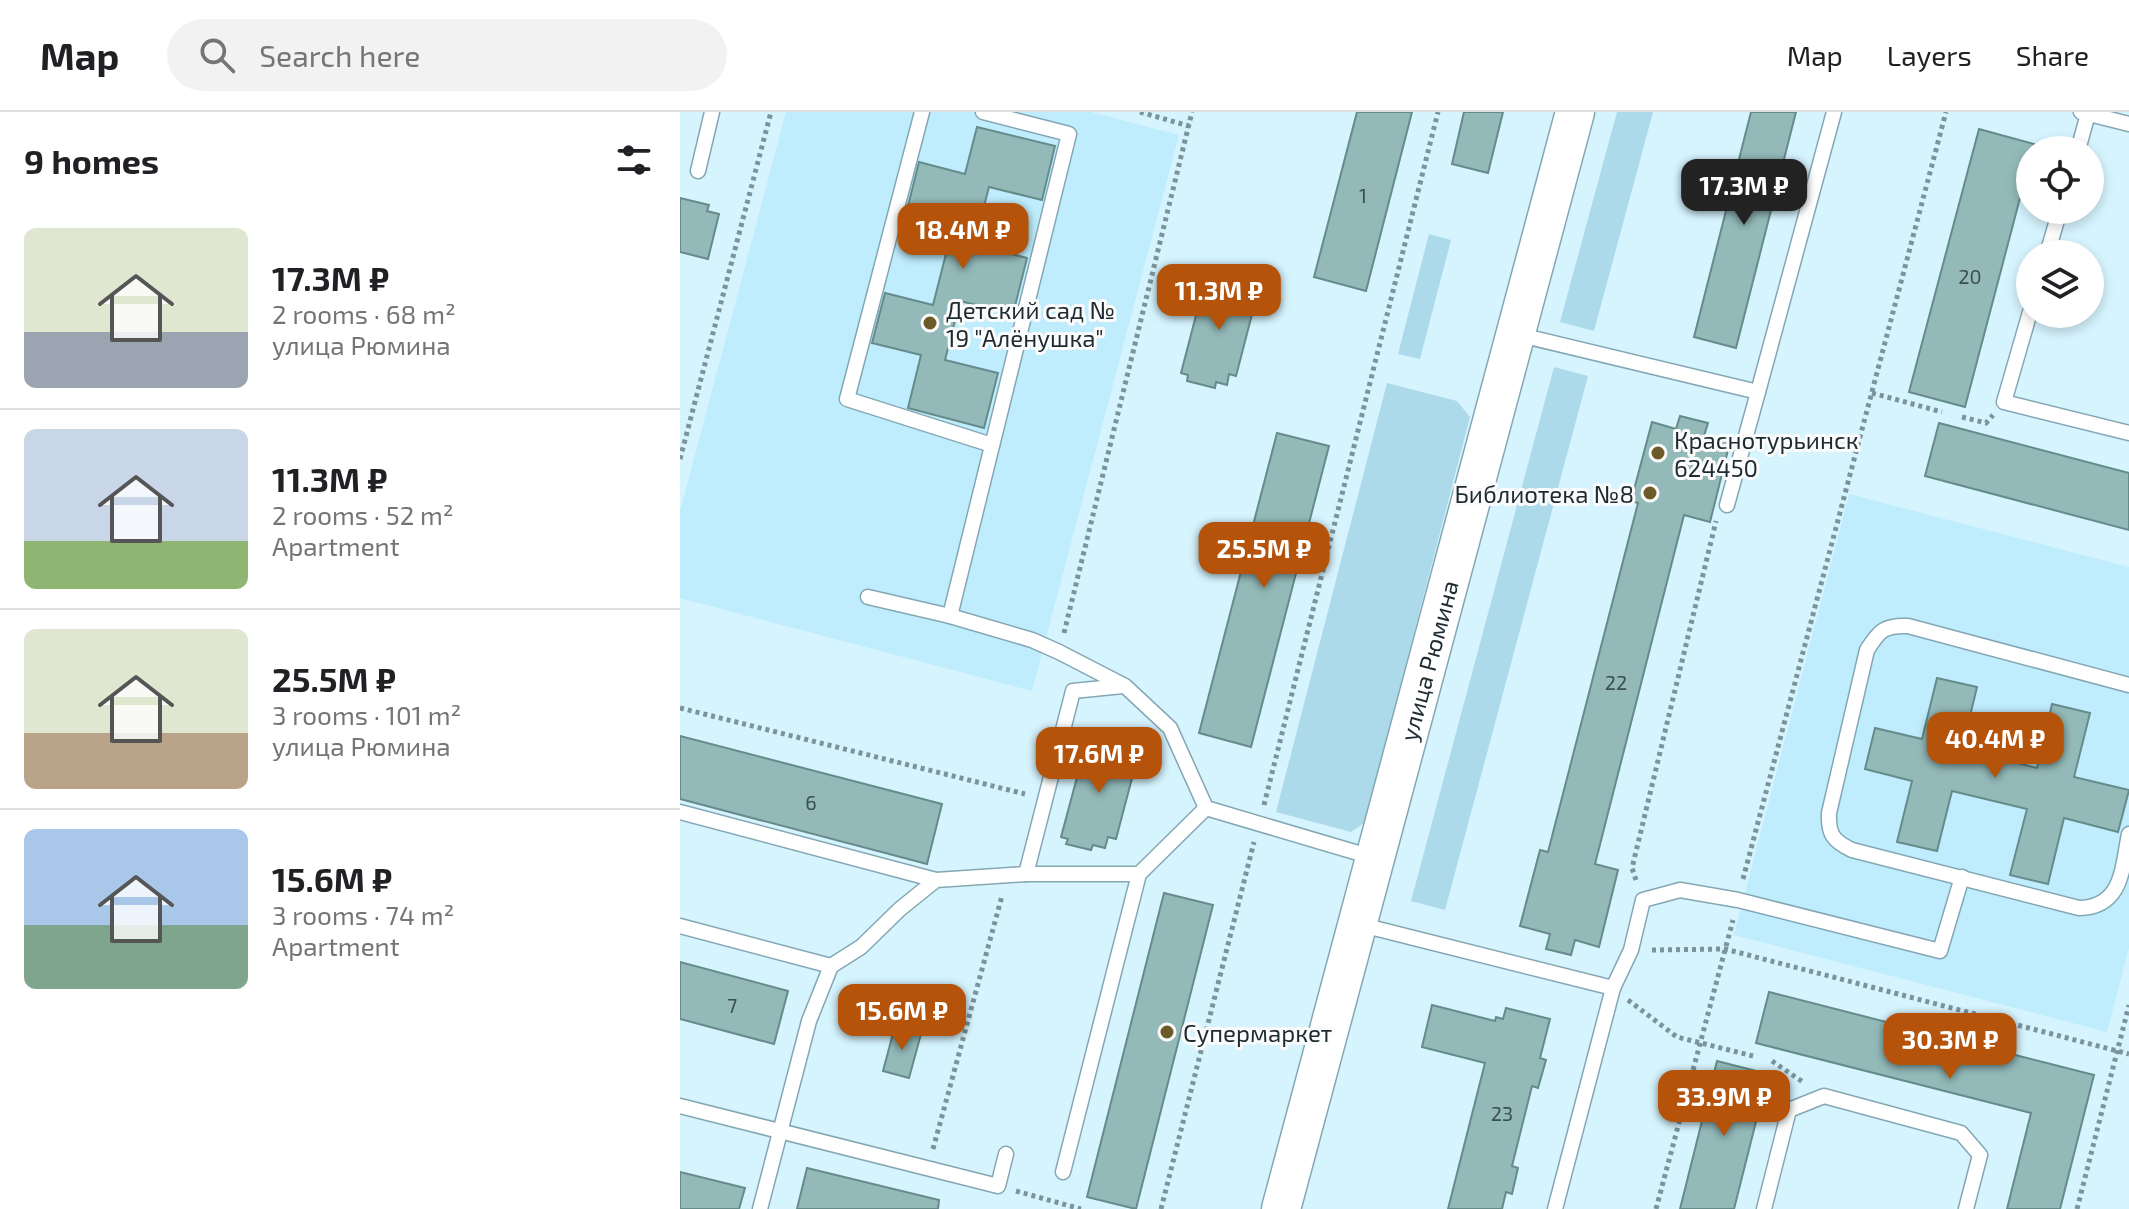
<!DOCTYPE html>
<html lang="en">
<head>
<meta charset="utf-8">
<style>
  body { margin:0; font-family:"Exo 2",sans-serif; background:#f2f2f2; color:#202124; height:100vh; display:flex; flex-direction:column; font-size:30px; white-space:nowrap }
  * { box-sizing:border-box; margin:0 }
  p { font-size:26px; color:#757577 }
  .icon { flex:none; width:44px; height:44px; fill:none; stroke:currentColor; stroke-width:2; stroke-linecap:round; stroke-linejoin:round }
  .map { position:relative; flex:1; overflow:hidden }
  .details { display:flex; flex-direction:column; background:#fff; width:680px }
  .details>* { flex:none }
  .controls { position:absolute; left:1336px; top:24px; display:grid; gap:16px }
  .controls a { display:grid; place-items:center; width:88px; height:88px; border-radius:50%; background:#fff; box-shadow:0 4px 12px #0003; font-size:40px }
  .price { position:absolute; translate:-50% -68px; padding:0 18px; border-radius:16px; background:#b45309; color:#fff; font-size:26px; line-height:52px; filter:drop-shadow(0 2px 4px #0008) }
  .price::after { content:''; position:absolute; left:50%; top:48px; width:24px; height:18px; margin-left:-12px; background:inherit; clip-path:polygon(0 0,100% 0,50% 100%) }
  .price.active { background:#222; color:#fff }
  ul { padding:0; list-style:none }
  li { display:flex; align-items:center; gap:24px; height:200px; padding:0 24px }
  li+li { border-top:2px solid #e0e0e0 }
  li span { display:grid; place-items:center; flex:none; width:224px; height:160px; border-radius:12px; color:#555 }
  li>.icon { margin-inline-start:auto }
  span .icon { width:96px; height:96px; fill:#fffc; stroke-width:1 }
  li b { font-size:34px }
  h2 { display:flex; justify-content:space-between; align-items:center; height:96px; padding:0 24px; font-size:34px }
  header { display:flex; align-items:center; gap:48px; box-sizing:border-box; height:112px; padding:0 40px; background:#fff; border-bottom:2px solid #e0e0e0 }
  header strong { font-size:38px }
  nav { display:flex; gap:44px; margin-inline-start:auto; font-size:28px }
  .search { width:560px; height:72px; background:#f2f2f2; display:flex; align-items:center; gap:20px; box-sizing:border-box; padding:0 28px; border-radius:44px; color:#757577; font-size:30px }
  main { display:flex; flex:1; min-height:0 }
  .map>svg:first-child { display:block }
  .built { fill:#bfedfd }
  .green { fill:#acdaea }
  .building { fill:#93bab9; stroke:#658b8b; stroke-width:2 }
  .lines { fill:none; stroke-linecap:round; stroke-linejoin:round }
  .service-casing { stroke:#84a7b4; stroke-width:17 }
  .secondary-casing { stroke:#84a7b4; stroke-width:41 }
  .path { stroke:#7c939a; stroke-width:5; stroke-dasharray:4 4; stroke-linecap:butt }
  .service { stroke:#fff; stroke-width:14 }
  .secondary { stroke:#fff; stroke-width:38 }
  .poi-dot { fill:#6c5a28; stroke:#fbfbfb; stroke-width:3 }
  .labels { text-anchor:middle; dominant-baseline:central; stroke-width:6; stroke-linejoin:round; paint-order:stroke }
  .number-label { font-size:20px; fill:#3a4f52 }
  .poi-label { font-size:24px; fill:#1d2b30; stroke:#fbfbfb; text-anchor:start }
  .street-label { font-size:24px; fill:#1d2b30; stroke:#fbfbfb }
</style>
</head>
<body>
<header>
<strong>Map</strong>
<div class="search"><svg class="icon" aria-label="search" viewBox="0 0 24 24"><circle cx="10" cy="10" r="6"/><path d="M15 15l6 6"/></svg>Search here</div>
<nav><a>Map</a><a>Layers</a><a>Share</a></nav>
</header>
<main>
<section class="details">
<h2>9 homes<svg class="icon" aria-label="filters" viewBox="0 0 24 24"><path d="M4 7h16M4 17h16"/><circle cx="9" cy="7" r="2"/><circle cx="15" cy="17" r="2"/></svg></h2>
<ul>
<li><span style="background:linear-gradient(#dfe7d0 65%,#9aa5b1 0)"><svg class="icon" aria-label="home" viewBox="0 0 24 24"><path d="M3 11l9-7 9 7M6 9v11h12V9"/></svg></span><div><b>17.3M ₽</b><p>2 rooms · 68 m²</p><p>улица Рюмина</p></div></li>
<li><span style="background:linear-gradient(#c9d6e8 70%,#8fb573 0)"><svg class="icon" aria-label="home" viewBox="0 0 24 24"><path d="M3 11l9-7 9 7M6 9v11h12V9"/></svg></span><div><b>11.3M ₽</b><p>2 rooms · 52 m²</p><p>Apartment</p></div></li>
<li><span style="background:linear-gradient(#dfe7d0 65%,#b9a48a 0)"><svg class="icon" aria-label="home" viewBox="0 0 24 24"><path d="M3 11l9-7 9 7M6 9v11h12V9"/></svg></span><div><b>25.5M ₽</b><p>3 rooms · 101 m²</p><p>улица Рюмина</p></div></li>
<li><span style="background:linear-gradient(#a9c7e8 60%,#7fa58c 0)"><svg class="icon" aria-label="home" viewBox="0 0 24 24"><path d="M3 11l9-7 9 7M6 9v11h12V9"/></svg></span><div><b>15.6M ₽</b><p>3 rooms · 74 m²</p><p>Apartment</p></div></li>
</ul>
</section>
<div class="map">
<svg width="1449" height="1097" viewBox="0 0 1449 1097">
  <rect width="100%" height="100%" fill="#d6f4fe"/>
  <g class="built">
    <path d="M 106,0 L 411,0 L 499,23 L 352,579 L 0,486 L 0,399 Z"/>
    <path d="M 1169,382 L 1449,455 L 1449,836 L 1427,920 L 1054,823 Z"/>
  </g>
  <g class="green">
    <path d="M 937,0 L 973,0 L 914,219 L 880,210 Z"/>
    <path d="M 749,122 L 771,128 L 740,247 L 718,242 Z"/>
    <path d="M 874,255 L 908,264 L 765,798 L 731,789 Z"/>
    <path d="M 707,271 L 777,289 L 790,305 L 685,710 L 671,720 L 596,700 Z"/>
  </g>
  <g class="building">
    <path d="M 677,0 L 732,0 L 686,179 L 634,165 Z"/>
    <path d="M 784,0 L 823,0 L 808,61 L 772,52 Z"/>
    <path d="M 1071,0 L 1116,0 L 1056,236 L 1014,225 Z"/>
    <path d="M 297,15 L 375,34 L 362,88 L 309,75 L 294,132 L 347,146 L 333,202 L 280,189 L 265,248 L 318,261 L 304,316 L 228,296 L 241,243 L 192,231 L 205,181 L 253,193 L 272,118 L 225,106 L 239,50 L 285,62 Z"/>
    <path d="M 1299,17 L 1354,32 L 1353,38 L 1350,38 L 1350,48 L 1285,295 L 1229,280 Z"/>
    <path d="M 0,86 L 29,93 L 27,99 L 39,102 L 28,147 L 0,140 Z"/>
    <path d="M 535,162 L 563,169 L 561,174 L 572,177 L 569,185 L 576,187 L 556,264 L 549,262 L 547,273 L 536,270 L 535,276 L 507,269 L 508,263 L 501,261 L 526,165 L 533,167 Z"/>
    <path d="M 1000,304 L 1028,311 L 1024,324 L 1050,330 L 1030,410 L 1004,403 L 915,752 L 938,758 L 919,835 L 895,828 L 891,843 L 866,837 L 870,822 L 840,814 L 860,738 L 868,740 L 958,391 L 951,389 L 972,310 L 996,317 Z"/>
    <path d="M 1259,311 L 1449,361 L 1449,418 L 1245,364 Z"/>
    <path d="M 597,321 L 649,334 L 571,635 L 519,621 Z"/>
    <path d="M 1257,566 L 1297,575 L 1282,637 L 1357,656 L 1372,592 L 1410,601 L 1394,665 L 1449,678 L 1438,720 L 1384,706 L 1368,772 L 1330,763 L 1347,697 L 1272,679 L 1257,739 L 1217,730 L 1232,669 L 1185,657 L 1195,616 L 1242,627 Z"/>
    <path d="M 0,624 L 262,692 L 247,752 L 0,687 Z"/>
    <path d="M 413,624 L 440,631 L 439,636 L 450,639 L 448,649 L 456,651 L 436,727 L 428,725 L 425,736 L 413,733 L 411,738 L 386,732 L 388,727 L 381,725 L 407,628 L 412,629 Z"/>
    <path d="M 484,781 L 533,793 L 456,1097 L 407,1085 Z"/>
    <path d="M 0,850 L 108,879 L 94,932 L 0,907 Z"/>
    <path d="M 1089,880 L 1414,963 L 1380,1097 L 1327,1097 L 1351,1001 L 1076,931 Z"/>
    <path d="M 752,893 L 815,909 L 816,905 L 823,907 L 826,896 L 870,907 L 860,946 L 866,948 L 858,976 L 852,974 L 832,1054 L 838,1056 L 832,1082 L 826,1080 L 822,1097 L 768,1097 L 805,951 L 742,935 Z"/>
    <path d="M 215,914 L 241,922 L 229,966 L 203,959 Z"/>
    <path d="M 1037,949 L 1088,962 L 1054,1097 L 1000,1097 Z"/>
    <path d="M 127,1056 L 259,1088 L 258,1097 L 117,1097 Z"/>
    <path d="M 0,1060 L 65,1076 L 59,1097 L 0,1097 Z"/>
  </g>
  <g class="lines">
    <defs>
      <g id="service">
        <path d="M 242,0 L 167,287 L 312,333"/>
        <path d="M 303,0 L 389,22 L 270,504 L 352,528 L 379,540 L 445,574 L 490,616 L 526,696 L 695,746"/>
        <path d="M 1401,0 L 1449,12"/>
        <path d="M 1398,38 L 1408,2"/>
        <path d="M 18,59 L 32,0"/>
        <path d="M 1367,142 L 1380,98"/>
        <path d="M 1350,200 L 1324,290 L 1449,321"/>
        <path d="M 836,222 L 1078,280 L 1047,393"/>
        <path d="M 1078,280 L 1154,0"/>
        <path d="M 188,485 L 270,504"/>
        <path d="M 1449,573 L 1228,514 C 1204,513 1199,519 1187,538 L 1149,701 C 1148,722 1153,729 1172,738 L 1399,796 C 1443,795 1442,756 1449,722"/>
        <path d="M 0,700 L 256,768"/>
        <path d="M 346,762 L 393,579 L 443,574"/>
        <path d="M 678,812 L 933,876 L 951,838 L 963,788 L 1000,778 L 1058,788 L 1260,839 L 1282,765"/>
        <path d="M 0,814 L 151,854"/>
        <path d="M 0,994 L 318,1074 L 326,1042"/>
        <path d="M 383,1060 L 459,762"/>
        <path d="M 80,1097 L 129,909 L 151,854 L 181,835 L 220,797 L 256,768 L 346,762 L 459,762 L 526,696"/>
        <path d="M 875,1097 L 933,876"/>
        <path d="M 1084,1097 L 1109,998 L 1144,984 L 1281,1021 L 1300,1043 L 1286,1097"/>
      </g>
      <g id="secondary">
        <path id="s1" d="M 601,1097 L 895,0"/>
      </g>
    </defs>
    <use href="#service" class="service-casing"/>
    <use href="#secondary" class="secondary-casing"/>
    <g class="path">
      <path d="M 460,0 L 509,14"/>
      <path d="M 1192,281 L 1262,300"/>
      <path d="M 1282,305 L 1306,311 L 1313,303"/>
      <path d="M 0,347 L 91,0"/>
      <path d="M 384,521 L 512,0"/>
      <path d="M 0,596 L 345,682"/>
      <path d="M 584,693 L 758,0"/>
      <path d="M 1063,767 L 1266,0"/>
      <path d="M 956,768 L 952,756 L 1036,409"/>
      <path d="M 972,838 L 1045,837 L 1449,942"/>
      <path d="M 948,888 L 997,925 L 1073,944"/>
      <path d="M 1092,949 L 1123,970"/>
      <path d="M 253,1037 L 322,784"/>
      <path d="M 336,1079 L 401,1097"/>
      <path d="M 481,1097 L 574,730"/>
      <path d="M 976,1097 L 1053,808"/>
      <path d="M 1397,1097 L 1449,893"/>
    </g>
    <use href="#service" class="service"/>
    <use href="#secondary" class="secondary"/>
  </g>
  <g class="poi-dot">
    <circle cx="250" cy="211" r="8"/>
    <circle cx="978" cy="341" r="8"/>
    <circle cx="970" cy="381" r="8"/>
    <circle cx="487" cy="920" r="8"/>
  </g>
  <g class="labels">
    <g class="number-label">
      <text x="683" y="83">1</text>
      <text x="1290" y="164">20</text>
      <text x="936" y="570">22</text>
      <text x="131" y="690">6</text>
      <text x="52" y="893">7</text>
      <text x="822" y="1001">23</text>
    </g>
    <g class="poi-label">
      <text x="266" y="197">Детский сад №<tspan x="266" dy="28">19 "Алёнушка"</tspan></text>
      <text x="994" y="327">Краснотурьинск<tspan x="994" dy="28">624450</tspan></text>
      <text x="954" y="381" text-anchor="end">Библиотека №8</text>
      <text x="503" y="920">Супермаркет</text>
    </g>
    <g class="street-label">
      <text stroke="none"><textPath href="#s1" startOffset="568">улица Рюмина</textPath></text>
    </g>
  </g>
</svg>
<div class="controls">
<a><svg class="icon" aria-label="locate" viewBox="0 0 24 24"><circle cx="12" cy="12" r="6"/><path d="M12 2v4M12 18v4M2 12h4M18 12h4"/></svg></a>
<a><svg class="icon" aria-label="layers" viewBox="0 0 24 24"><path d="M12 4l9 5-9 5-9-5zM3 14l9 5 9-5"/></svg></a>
</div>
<b class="price active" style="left:1064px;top:115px">17.3M ₽</b>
<b class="price" style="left:283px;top:159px">18.4M ₽</b>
<b class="price" style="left:539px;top:220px">11.3M ₽</b>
<b class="price" style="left:584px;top:478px">25.5M ₽</b>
<b class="price" style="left:1315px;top:668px">40.4M ₽</b>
<b class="price" style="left:419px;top:683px">17.6M ₽</b>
<b class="price" style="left:222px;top:940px">15.6M ₽</b>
<b class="price" style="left:1270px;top:969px">30.3M ₽</b>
<b class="price" style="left:1044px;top:1026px">33.9M ₽</b>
</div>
</main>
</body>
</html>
